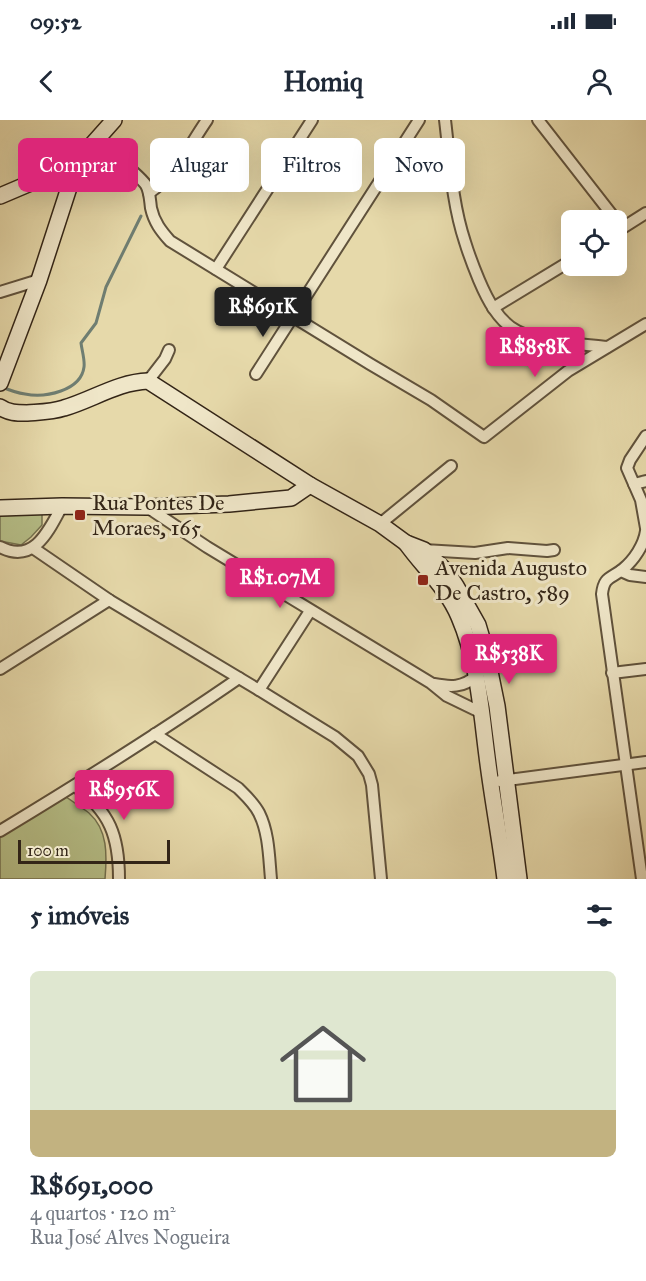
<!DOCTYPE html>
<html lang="pt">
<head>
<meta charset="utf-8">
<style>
  body { margin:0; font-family:"IM FELL Great Primer",serif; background:#f2f2f3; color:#1f2937; height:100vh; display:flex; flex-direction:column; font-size:22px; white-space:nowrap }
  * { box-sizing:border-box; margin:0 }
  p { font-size:20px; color:#747a83 }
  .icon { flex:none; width:33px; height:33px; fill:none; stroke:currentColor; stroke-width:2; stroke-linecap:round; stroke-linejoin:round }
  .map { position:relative; height:759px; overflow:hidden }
  .sheet { display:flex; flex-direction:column; background:#fff; flex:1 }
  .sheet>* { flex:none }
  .top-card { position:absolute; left:18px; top:18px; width:610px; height:54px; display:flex; gap:12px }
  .controls { position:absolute; left:561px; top:90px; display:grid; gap:12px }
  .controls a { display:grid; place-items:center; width:66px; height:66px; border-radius:9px; background:#fff; box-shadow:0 6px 24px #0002; font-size:30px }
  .scale { position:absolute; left:18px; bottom:15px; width:152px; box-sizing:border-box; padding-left:6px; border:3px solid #332517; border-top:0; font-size:16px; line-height:21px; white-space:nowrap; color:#332517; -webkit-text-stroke:4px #efe6c8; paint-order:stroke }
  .price { position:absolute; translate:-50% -51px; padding:0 14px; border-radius:6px; background:#db2777; color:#fff; font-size:20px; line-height:39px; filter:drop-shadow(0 2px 3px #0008) }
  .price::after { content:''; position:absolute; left:50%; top:36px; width:18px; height:14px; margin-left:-9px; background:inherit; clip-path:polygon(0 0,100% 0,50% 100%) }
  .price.current { background:#222; color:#fff }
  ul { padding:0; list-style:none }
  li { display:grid; align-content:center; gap:12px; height:318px; padding:0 30px }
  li+li { border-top:2px solid #e0e1e3 }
  li span { display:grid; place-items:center; height:186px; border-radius:9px; color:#555 }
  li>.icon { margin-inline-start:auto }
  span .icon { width:108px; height:108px; fill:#fffc; stroke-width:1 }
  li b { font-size:26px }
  h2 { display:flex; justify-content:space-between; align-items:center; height:72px; padding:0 30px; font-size:26px }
  .chip { padding:0 21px; border-radius:9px; background:#fff; box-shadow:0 6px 24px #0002; font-size:21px; line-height:54px }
  .chip.current { background:#db2777; color:#fff }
  .status { display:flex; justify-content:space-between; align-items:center; height:42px; padding:0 30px; background:#fff; direction:ltr }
  .status svg { height:16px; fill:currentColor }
  header { display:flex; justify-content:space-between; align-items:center; height:78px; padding:0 30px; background:#fff; font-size:27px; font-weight:700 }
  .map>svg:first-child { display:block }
  .green { fill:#b6bf88; stroke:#747250; stroke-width:1.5 }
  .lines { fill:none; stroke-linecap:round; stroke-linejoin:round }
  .stream { stroke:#6f7e72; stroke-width:3 }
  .street-casing { stroke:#60523c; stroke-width:14 }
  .secondary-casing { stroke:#332517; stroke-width:18 }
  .street { stroke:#efe6c8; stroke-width:10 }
  .secondary { stroke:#efe6c8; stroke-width:15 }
  .poi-dot { fill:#8f2418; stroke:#efe6c8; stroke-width:2 }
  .labels { text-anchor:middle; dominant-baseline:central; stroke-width:6; stroke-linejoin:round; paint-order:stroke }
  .poi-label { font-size:22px; fill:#332517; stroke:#efe6c8; text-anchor:start }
</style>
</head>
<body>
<div class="status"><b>09:52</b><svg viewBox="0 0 49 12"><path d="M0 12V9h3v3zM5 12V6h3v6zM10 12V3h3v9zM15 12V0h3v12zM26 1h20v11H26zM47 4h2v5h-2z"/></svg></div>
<header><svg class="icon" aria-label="back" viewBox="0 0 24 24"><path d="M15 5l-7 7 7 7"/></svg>Homiq<svg class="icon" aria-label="person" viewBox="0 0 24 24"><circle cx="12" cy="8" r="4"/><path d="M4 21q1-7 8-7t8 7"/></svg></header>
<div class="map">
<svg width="646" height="759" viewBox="0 0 646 759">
  <rect width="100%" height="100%" fill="#e6d9aa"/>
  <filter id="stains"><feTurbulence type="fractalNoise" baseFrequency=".00333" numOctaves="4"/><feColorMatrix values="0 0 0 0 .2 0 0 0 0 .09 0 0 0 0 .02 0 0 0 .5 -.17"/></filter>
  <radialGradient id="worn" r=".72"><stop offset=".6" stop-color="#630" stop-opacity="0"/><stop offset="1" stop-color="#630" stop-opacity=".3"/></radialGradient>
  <g class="green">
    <path d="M 42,394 L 42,405 L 31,417 L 21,425 L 0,421 L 0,396 Z"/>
    <path d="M 65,676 C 73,682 81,687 89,693 C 108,710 107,735 105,759 L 0,759 L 0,717 Z"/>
  </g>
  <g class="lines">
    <path class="stream" d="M 2,267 C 9,270 17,273 25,274 C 45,278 81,271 84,247 C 85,240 82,231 81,223 L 96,203 L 106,167 L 141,96"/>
    <defs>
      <g id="street">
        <path d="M 445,0 C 450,41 452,83 465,122 C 469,135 474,148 479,160 C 487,179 498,201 517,211 C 537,222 582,224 607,227"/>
        <path d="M 538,0 L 616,100"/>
        <path d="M 95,21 C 109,33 136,51 146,65 C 150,72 150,81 151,88 C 154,102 161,111 170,121 L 370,244 L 431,280 L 484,317 L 568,251 L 646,204"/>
        <path d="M 149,73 C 176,55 189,26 207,0"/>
        <path d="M 616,112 L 646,93"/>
        <path d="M 216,149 L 312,0"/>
        <path d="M 0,172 L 39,160"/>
        <path d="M 493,188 L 572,140"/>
        <path d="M 256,254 L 419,0"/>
        <path d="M 148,261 L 165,239 L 169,230"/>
        <path d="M 646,316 L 630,340 L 627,348 L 641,380 L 646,408"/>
        <path d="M 634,364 L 646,361"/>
        <path d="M 147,387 L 207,427 L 431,563 L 447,576 L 482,593"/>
        <path d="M 380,404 L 451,346"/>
        <path d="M 0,427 C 34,445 49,410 62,386"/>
        <path d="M 33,428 L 109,480 L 259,570 L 335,617 L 358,636 L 369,654 L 372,665 L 381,759"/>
        <path d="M 424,430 L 475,433 L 508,428 L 547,431 L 554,430"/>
        <path d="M 621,451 L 630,455 L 646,457"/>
        <path d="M 0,549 L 109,480"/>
        <path d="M 612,553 L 646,549"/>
        <path d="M 434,564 C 450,567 463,568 476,556"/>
        <path d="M 259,570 L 310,491"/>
        <path d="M 155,614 L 238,668 C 245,675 254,683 259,693 C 269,713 269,738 271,759"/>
        <path d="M 500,661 L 646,642"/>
        <path d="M 75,666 C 110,692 119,716 119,759"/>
        <path d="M 0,711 C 81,662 161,612 239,558"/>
        <path d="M 642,759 L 602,474 C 604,456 611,459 623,449 C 634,440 644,425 646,411"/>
      </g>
      <g id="secondary">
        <path d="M 0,76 L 47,56 L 76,46"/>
        <path d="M 0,263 L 39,160 L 76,46 L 82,36 L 114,0"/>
        <path d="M 0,287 C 8,293 17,293 27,293 C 39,292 52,292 64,288 C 92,280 118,262 148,261 L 310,365 L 380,404 L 406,423 L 424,430 L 446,451 L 456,466 L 478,505 L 486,532 L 497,586 L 519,759"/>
        <path d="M 0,388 L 62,386 L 147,387 L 229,384 L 291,378 L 310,365"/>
        <path d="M 406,423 C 424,448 447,468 459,497 C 478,541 481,590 487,636 C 492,677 500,718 505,759"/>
      </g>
    </defs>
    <use href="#street" class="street-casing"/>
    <use href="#secondary" class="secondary-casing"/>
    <use href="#street" class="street"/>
    <use href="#secondary" class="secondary"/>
  </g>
  <g class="poi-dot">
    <rect x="74" y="389" width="12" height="12" rx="3"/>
    <rect x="417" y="454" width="12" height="12" rx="3"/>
  </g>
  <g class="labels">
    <g class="poi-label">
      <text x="92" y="382">Rua Pontes De<tspan x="92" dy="25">Moraes, 165</tspan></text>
      <text x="435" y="447">Avenida Augusto<tspan x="435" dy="25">De Castro, 589</tspan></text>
    </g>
  </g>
  <rect width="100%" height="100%" filter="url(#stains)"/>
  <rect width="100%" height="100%" fill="url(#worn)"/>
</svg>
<div class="controls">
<a><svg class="icon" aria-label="locate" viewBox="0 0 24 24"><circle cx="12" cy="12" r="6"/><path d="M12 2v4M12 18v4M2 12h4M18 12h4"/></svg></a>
</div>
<div class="scale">100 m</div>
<b class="price current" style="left:263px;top:218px">R$691K</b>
<b class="price" style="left:535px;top:258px">R$858K</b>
<b class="price" style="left:280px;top:489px">R$1.07M</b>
<b class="price" style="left:509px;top:565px">R$538K</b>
<b class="price" style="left:124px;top:701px">R$956K</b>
<div class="top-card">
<a class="chip current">Comprar</a>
<a class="chip">Alugar</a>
<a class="chip">Filtros</a>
<a class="chip">Novo</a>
</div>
</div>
<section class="sheet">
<h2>5 imóveis<svg class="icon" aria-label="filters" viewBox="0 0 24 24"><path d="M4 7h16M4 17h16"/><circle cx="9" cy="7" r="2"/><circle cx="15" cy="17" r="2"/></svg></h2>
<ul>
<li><span style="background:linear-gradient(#dfe7d0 75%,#c2b280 0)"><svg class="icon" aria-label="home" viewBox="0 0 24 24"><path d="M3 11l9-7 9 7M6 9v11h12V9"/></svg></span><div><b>R$691,000</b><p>4 quartos · 120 m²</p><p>Rua José Alves Nogueira</p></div></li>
</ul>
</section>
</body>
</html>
